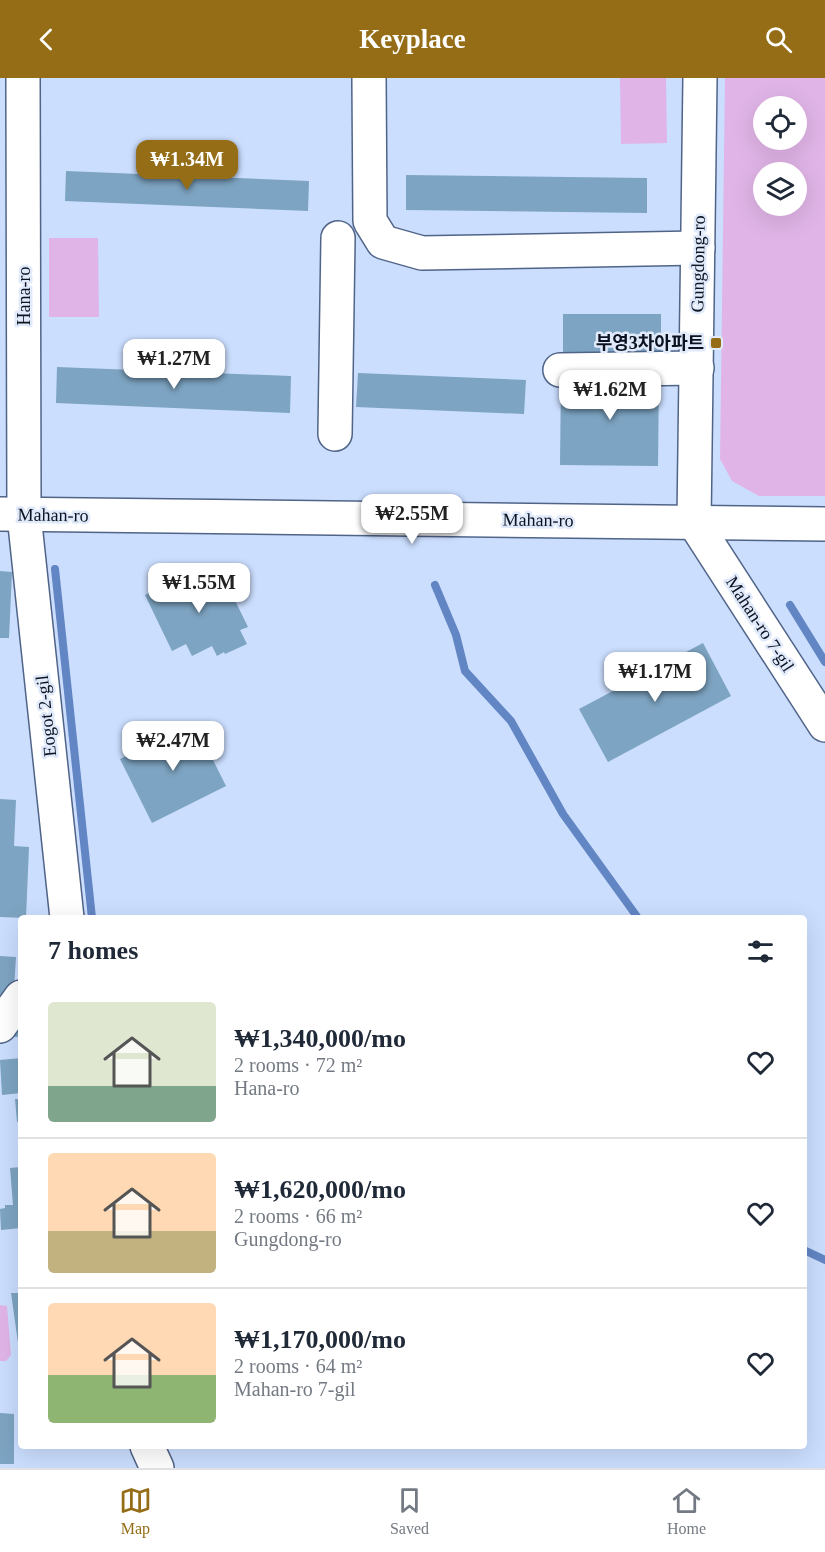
<!DOCTYPE html>
<html lang="en">
<head>
<meta charset="utf-8">
<style>
  body { margin:0; font-family:"Times New Roman","Noto Sans KR",serif; background:#f6f6f7; color:#1f2937; height:100vh; display:flex; flex-direction:column; font-size:22px; white-space:nowrap }
  * { box-sizing:border-box; margin:0 }
  p { font-size:20px; color:#747a83 }
  .icon { flex:none; width:33px; height:33px; fill:none; stroke:currentColor; stroke-width:2; stroke-linecap:round; stroke-linejoin:round }
  .map { position:relative; flex:1; overflow:hidden }
  .panel { position:absolute; left:18px; top:837px; width:789px; height:534px; display:flex; flex-direction:column; background:#fff; border-radius:6px; box-shadow:0 6px 24px #0002 }
  .panel>* { flex:none }
  .fabs { position:absolute; left:753px; top:18px; display:grid; gap:12px }
  .fabs a { display:grid; place-items:center; width:54px; height:54px; border-radius:50%; background:#fff; box-shadow:0 6px 24px #0002; font-size:30px }
  .price { position:absolute; translate:-50% -51px; padding:0 14px; border-radius:12px; background:#fff; color:#222; font-size:20px; line-height:39px; filter:drop-shadow(0 2px 3px #0008) }
  .price::after { content:''; position:absolute; left:50%; top:36px; width:18px; height:14px; margin-left:-9px; background:inherit; clip-path:polygon(0 0,100% 0,50% 100%) }
  .price.current { background:#946d16; color:#fff }
  ul { padding:0; list-style:none }
  li { display:flex; align-items:center; gap:18px; height:150px; padding:0 30px }
  li+li { border-top:2px solid #e0e1e3 }
  li span { display:grid; place-items:center; flex:none; width:168px; height:120px; border-radius:6px; color:#555 }
  li>.icon { margin-inline-start:auto }
  span .icon { width:72px; height:72px; fill:#fffc; stroke-width:1 }
  li b { font-size:26px }
  h2 { display:flex; justify-content:space-between; align-items:center; height:72px; padding:0 30px; font-size:26px }
  header { display:flex; justify-content:space-between; align-items:center; height:78px; padding:0 30px; background:#946d16; color:#fff; font-size:27px; font-weight:700 }
  .menu { display:flex; justify-content:space-around; align-items:center; height:84px; border-top:2px solid #e0e1e3; background:#fff; font-size:16px; color:#747a83 }
  .menu a { display:grid; justify-items:center; gap:3px }
  .menu .current { color:#946d16 }
  .map>svg:first-child { display:block }
  .green { fill:#e0b4e7; fill-rule:evenodd }
  .lines { fill:none; stroke-linecap:round; stroke-linejoin:round }
  .stream { stroke:#6285c3; stroke-width:8 }
  .building { fill:#7da4c2 }
  .minor-casing { stroke:#506488; stroke-width:36 }
  .minor { stroke:#fff; stroke-width:33 }
  .poi-dot { fill:#946d16; stroke:#e1eafb; stroke-width:2 }
  .labels { text-anchor:middle; dominant-baseline:central; stroke-width:5; stroke-linejoin:round; paint-order:stroke }
  .street-label { font-size:18px; fill:#0b1321; stroke:#e1eafb }
  .poi-label { font-size:18px; font-weight:bold; fill:#0b1321; stroke:#e1eafb; text-anchor:end }
</style>
</head>
<body>
<header><svg class="icon" aria-label="back" viewBox="0 0 24 24"><path d="M15 5l-7 7 7 7"/></svg>Keyplace<svg class="icon" aria-label="search" viewBox="0 0 24 24"><circle cx="10" cy="10" r="6"/><path d="M15 15l6 6"/></svg></header>
<div class="map">
<svg width="825" height="1390" viewBox="0 0 825 1390">
  <rect width="100%" height="100%" fill="#cbdefe"/>
  <g class="green">
    <path d="M 620,0 L 666,0 L 667,65 L 621,66 Z"/>
    <path d="M 725,0 L 825,0 L 825,418 L 759,418 L 732,403 L 720,381 ZM 796,28 L 796,62 L 764,62 L 764,28 ZM 796,94 L 796,128 L 764,128 L 764,94 Z"/>
    <path d="M 49,160 L 98,160 L 99,239 L 49,239 Z"/>
    <path d="M 0,1227 L 7,1228 L 11,1277 L 6,1283 L 0,1283 Z"/>
  </g>
  <g class="lines">
    <g class="stream">
      <path d="M 55,491 L 92,840"/>
      <path d="M 435,507 L 456,557 L 465,593 L 511,643 L 563,736 L 638,840"/>
      <path d="M 790,527 L 825,584"/>
      <path d="M 804,1172 L 825,1182"/>
    </g>
  </g>
  <g class="building">
    <path d="M 66,93 L 309,103 L 308,133 L 65,123 Z"/>
    <path d="M 406,97 L 647,100 L 647,135 L 406,132 Z"/>
    <rect x="563" y="236" width="98" height="41"/>
    <path d="M 57,289 L 291,298 L 290,335 L 56,325 Z"/>
    <path d="M 358,295 L 526,302 L 524,336 L 356,329 Z"/>
    <path d="M 561,298 L 659,299 L 658,388 L 560,387 Z"/>
    <path d="M 201,489 L 209,507 L 224,500 L 248,549 L 240,552 L 247,566 L 225,576 L 224,574 L 217,578 L 212,568 L 192,578 L 186,566 L 172,573 L 145,517 Z"/>
    <path d="M 0,493 L 12,494 L 9,560 L 0,560 Z"/>
    <path d="M 703,565 L 731,618 L 608,684 L 579,631 Z"/>
    <path d="M 194,644 L 226,708 L 152,745 L 120,681 Z"/>
    <path d="M 0,721 L 16,722 L 14,768 L 29,769 L 26,840 L 0,839 Z"/>
    <path d="M 0,878 L 16,879 L 14,912 L 0,929 Z"/>
    <path d="M 13,950 L 21,950 L 21,959 L 14,959 Z"/>
    <path d="M 21,980 L 21,1015 L 2,1017 L 0,982 Z"/>
    <path d="M 15,1021 L 21,1021 L 21,1043 L 17,1044 Z"/>
    <path d="M 21,1046 L 21,1063 L 19,1064 L 18,1047 Z"/>
    <path d="M 21,1089 L 21,1150 L 1,1152 L 0,1131 L 5,1130 L 5,1127 L 13,1127 L 10,1090 Z"/>
    <path d="M 11,1215 L 21,1215 L 21,1279 L 20,1279 Z"/>
    <path d="M 0,1335 L 14,1336 L 14,1386 L 0,1386 Z"/>
  </g>
  <g class="lines">
    <defs>
      <g id="minor">
        <path d="M 23,0 L 24,437 L 67,840"/>
        <path d="M 369,0 L 370,143 L 383,164 L 422,175 L 698,170"/>
        <path d="M 700,0 L 694,444 L 825,647"/>
        <path d="M 560,292 L 697,290"/>
        <path d="M 335,356 L 338,160"/>
        <path d="M 0,436 L 825,446"/>
        <path d="M 0,948 L 21,919"/>
        <path d="M 147,1368 L 157,1390"/>
      </g>
    </defs>
    <use href="#minor" class="minor-casing"/>
    <use href="#minor" class="minor"/>
  </g>
  <rect class="poi-dot" x="710" y="259" width="12" height="12" rx="3"/>
  <g class="labels">
    <g class="street-label">
      <text transform="translate(698 186) rotate(-89)">Gungdong-ro</text>
      <text transform="translate(24 218) rotate(-90)">Hana-ro</text>
      <text transform="translate(53 437) rotate(1)">Mahan-ro</text>
      <text transform="translate(538 442) rotate(1)">Mahan-ro</text>
      <text transform="translate(760 546) rotate(57)">Mahan-ro 7-gil</text>
      <text transform="translate(46 638) rotate(-96)">Eogot 2-gil</text>
    </g>
    <g class="poi-label">
      <text x="704" y="265">부영3차아파트</text>
    </g>
  </g>
</svg>
<div class="fabs">
<a><svg class="icon" aria-label="locate" viewBox="0 0 24 24"><circle cx="12" cy="12" r="6"/><path d="M12 2v4M12 18v4M2 12h4M18 12h4"/></svg></a>
<a><svg class="icon" aria-label="layers" viewBox="0 0 24 24"><path d="M12 4l9 5-9 5-9-5zM3 14l9 5 9-5"/></svg></a>
</div>
<b class="price current" style="left:187px;top:113px">₩1.34M</b>
<b class="price" style="left:174px;top:312px">₩1.27M</b>
<b class="price" style="left:610px;top:343px">₩1.62M</b>
<b class="price" style="left:412px;top:467px">₩2.55M</b>
<b class="price" style="left:199px;top:536px">₩1.55M</b>
<b class="price" style="left:655px;top:625px">₩1.17M</b>
<b class="price" style="left:173px;top:694px">₩2.47M</b>
<section class="panel">
<h2>7 homes<svg class="icon" aria-label="filters" viewBox="0 0 24 24"><path d="M4 7h16M4 17h16"/><circle cx="9" cy="7" r="2"/><circle cx="15" cy="17" r="2"/></svg></h2>
<ul>
<li><span style="background:linear-gradient(#dfe7d0 70%,#7fa58c 0)"><svg class="icon" aria-label="home" viewBox="0 0 24 24"><path d="M3 11l9-7 9 7M6 9v11h12V9"/></svg></span><div><b>₩1,340,000/mo</b><p>2 rooms · 72 m²</p><p>Hana-ro</p></div><svg class="icon" aria-label="heart" viewBox="0 0 24 24"><path d="M12 20l-8-8c-3-5 5-10 8-4 3-6 11-1 8 4z"/></svg></li>
<li><span style="background:linear-gradient(#ffd9b3 65%,#c2b280 0)"><svg class="icon" aria-label="home" viewBox="0 0 24 24"><path d="M3 11l9-7 9 7M6 9v11h12V9"/></svg></span><div><b>₩1,620,000/mo</b><p>2 rooms · 66 m²</p><p>Gungdong-ro</p></div><svg class="icon" aria-label="heart" viewBox="0 0 24 24"><path d="M12 20l-8-8c-3-5 5-10 8-4 3-6 11-1 8 4z"/></svg></li>
<li><span style="background:linear-gradient(#ffd9b3 60%,#8fb573 0)"><svg class="icon" aria-label="home" viewBox="0 0 24 24"><path d="M3 11l9-7 9 7M6 9v11h12V9"/></svg></span><div><b>₩1,170,000/mo</b><p>2 rooms · 64 m²</p><p>Mahan-ro 7-gil</p></div><svg class="icon" aria-label="heart" viewBox="0 0 24 24"><path d="M12 20l-8-8c-3-5 5-10 8-4 3-6 11-1 8 4z"/></svg></li>
</ul>
</section>
</div>
<nav class="menu">
<a class="current"><svg class="icon" aria-label="map" viewBox="0 0 24 24"><path d="M3 6l6-2 6 2 6-2v14l-6 2-6-2-6 2zM9 4v14M15 6v14"/></svg>Map</a>
<a><svg class="icon" aria-label="saved" viewBox="0 0 24 24"><path d="M7 4h10v16l-5-4-5 4z"/></svg>Saved</a>
<a><svg class="icon" aria-label="home" viewBox="0 0 24 24"><path d="M3 11l9-7 9 7M6 9v11h12V9"/></svg>Home</a>
</nav>
</body>
</html>
